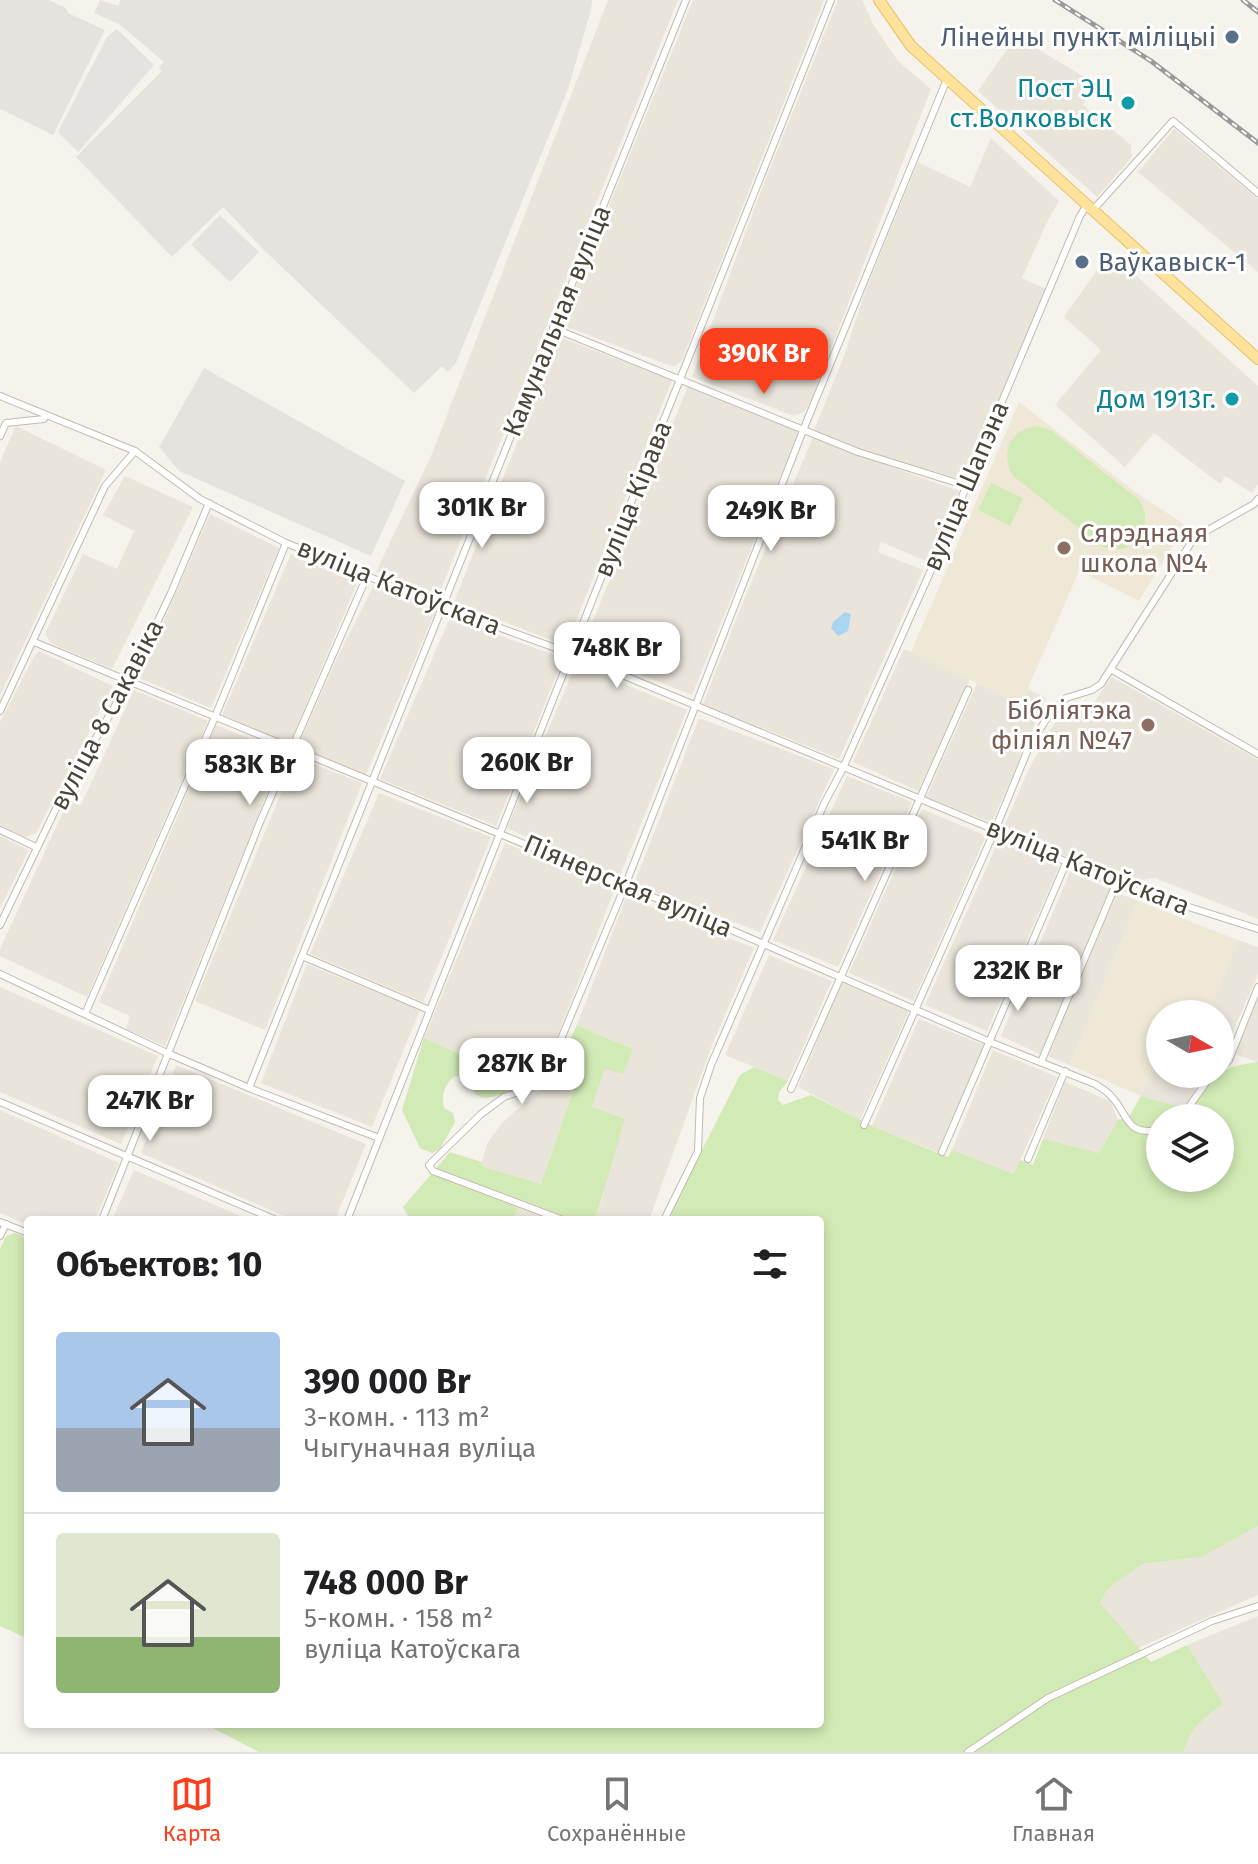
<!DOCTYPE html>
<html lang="ru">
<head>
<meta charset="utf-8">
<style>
  body { margin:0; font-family:"Fira Sans",sans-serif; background:#f2f2f2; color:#202124; height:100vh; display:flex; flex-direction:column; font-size:30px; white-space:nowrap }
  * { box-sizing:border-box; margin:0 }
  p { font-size:26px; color:#757577 }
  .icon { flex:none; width:44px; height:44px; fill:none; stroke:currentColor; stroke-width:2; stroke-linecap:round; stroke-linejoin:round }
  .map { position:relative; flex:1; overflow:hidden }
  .drawer { position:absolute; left:24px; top:1216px; width:800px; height:512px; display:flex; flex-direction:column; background:#fff; border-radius:8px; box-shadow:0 4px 12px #0003 }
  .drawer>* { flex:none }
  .needle { width:52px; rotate:99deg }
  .fabs { position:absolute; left:1146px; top:1000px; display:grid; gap:16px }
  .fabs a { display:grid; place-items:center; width:88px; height:88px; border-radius:50%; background:#fff; box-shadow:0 4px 12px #0003; font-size:40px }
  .price { position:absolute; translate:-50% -68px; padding:0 18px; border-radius:16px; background:#fff; color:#222; font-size:26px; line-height:52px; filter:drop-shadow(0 2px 4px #0008) }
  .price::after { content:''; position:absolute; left:50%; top:48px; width:24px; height:18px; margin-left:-12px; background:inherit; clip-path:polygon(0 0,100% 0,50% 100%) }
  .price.selected { background:#fc3f1d; color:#fff }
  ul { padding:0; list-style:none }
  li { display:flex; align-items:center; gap:24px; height:200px; padding:0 32px }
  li+li { border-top:2px solid #e0e0e0 }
  li span { display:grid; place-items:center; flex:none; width:224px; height:160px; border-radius:8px; color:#555 }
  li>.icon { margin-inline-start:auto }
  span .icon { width:96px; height:96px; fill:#fffc; stroke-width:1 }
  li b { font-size:34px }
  h2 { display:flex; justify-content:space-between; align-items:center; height:96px; padding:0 32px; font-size:34px }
  .menu { display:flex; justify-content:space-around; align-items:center; height:112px; border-top:2px solid #e0e0e0; background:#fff; font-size:22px; color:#757577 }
  .menu a { display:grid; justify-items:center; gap:4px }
  .menu .selected { color:#fc3f1d }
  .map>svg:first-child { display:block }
  .residential { fill:#eae5da }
  .industrial { fill:#e6e2dd }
  .education { fill:#efe8d6 }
  .green { fill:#d2eab5; fill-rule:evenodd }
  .parking { fill:#e5e3e0 }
  .water { fill:#a9d4f2 }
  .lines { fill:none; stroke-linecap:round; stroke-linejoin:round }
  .minor-casing { stroke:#c2bbae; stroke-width:8 }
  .primary-casing { stroke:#e6c16a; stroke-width:12 }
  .minor { stroke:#fff; stroke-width:6 }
  .primary { stroke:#ffe39c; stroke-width:10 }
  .rail-casing { stroke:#9a9a9a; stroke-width:5 }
  .rail { stroke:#fff; stroke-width:2; stroke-dasharray:6; stroke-linecap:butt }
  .service-dot { fill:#5c6f8a; stroke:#fff; stroke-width:3 }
  .culture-dot { fill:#0f9aa8; stroke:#fff; stroke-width:3 }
  .education-dot { fill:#8d6e63; stroke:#fff; stroke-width:3 }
  .labels { text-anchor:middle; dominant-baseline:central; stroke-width:6; stroke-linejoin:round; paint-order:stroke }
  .service-label { font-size:26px; fill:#4e5e75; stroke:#fff; text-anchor:end }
  .culture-label { font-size:26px; fill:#0d838f; stroke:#fff; text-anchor:end }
  .street-label { font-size:26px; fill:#4b4439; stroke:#fff }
  .education-label { font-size:26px; fill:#785e54; stroke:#fff; text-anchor:start }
</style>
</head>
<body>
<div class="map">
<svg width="1258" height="1752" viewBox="0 0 1258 1752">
  <rect width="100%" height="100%" fill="#f6f3ec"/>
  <g class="residential">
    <path d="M 608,0 L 678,0 L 437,599 L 376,572 L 431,456 Z"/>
    <path d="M 693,0 L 824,0 L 682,360 L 674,367 L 567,327 L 563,319 Z"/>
    <path d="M 838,0 L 862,0 L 874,26 L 898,61 L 931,89 L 810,403 L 804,412 L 794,416 L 692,377 L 759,196 Z"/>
    <path d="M 1016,36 L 1096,84 L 1083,105 L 1131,145 L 1132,157 L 1097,197 L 978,91 Z"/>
    <path d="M 1174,129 L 1258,199 L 1258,272 L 1138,172 Z"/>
    <path d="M 991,138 L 1059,201 L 1047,222 L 1022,278 L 1046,289 L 966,475 L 960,478 L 950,476 L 855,448 L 814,430 L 844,356 L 866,289 L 918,162 L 970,187 Z"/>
    <path d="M 1110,252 L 1258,386 L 1258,484 L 1252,493 L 1225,476 L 1220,484 L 1154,433 L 1125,467 L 1055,405 L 1101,350 L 1064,317 Z"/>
    <path d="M 559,337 L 672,380 L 566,646 L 454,602 Z"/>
    <path d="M 688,386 L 799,430 L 692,695 L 581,651 Z"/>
    <path d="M 16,426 L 106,470 L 0,695 L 0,462 Z"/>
    <path d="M 814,435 L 858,455 L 959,491 L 928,562 L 881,542 L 878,552 L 923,570 L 839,759 L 703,704 L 743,602 Z"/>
    <path d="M 125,476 L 193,507 L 112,669 L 52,644 L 45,634 L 83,554 L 117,569 L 134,531 L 103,515 Z"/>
    <path d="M 210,514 L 279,548 L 211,708 L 139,678 Z"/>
    <path d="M 291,554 L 357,583 L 290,743 L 222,715 Z"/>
    <path d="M 374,585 L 436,609 L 366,775 L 297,748 L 336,660 Z"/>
    <path d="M 450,618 L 563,658 L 496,826 L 380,779 Z"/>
    <path d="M 904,649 L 970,679 L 918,791 L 853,762 Z"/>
    <path d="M 39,651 L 113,686 L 36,833 L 24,838 L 0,826 L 0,722 L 35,655 Z"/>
    <path d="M 576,664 L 687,710 L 619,878 L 507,828 Z"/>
    <path d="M 1112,677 L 1258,760 L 1258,919 L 1155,878 L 1128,882 L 1011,833 L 1005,824 L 1029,769 L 1061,711 L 1075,702 L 1092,705 Z"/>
    <path d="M 977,683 L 1021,704 L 1028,689 L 1046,698 L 992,823 L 926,797 Z"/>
    <path d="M 134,690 L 208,721 L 87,997 L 0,956 L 0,949 L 68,801 L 81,805 Z"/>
    <path d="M 699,718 L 834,769 L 760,932 L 634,884 Z"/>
    <path d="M 216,725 L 284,752 L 165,1046 L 126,1029 L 130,1016 L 99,1002 Z"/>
    <path d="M 296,757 L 362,783 L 265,1030 L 195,1001 Z"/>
    <path d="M 847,776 L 912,802 L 838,967 L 773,940 Z"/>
    <path d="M 379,793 L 491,837 L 423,1002 L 310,954 Z"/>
    <path d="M 922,809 L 986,836 L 913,1001 L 849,973 Z"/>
    <path d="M 0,836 L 29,850 L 0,908 Z"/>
    <path d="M 999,840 L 1059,867 L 987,1031 L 925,1005 Z"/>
    <path d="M 505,843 L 615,888 L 549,1057 L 536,1077 L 523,1083 L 424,1038 Z"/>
    <path d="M 1070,872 L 1110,889 L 1040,1054 L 1001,1036 Z"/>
    <path d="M 1115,892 L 1138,901 L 1070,1065 L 1045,1055 Z"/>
    <path d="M 626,897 L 754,948 L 712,1045 L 649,1220 L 595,1220 L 603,1196 L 592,1107 L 605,1069 L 633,1049 L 577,1025 Z"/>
    <path d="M 1238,940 L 1258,947 L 1258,974 L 1220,1062 L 1220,1014 L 1208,1014 Z"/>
    <path d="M 769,955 L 832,981 L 788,1081 L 725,1055 Z"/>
    <path d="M 307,964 L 420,1010 L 372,1127 L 261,1083 Z"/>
    <path d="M 842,983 L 909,1011 L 860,1120 L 798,1087 Z"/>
    <path d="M 0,987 L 158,1056 L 121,1144 L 0,1092 Z"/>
    <path d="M 1258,997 L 1258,1062 L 1235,1054 Z"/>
    <path d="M 919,1019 L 984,1045 L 938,1152 L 872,1126 Z"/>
    <path d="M 993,1050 L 1057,1077 L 1014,1174 L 952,1150 Z"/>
    <path d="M 1160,1053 L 1160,1074 L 1205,1074 L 1184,1108 L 1141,1096 Z"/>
    <path d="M 176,1065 L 366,1144 L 335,1220 L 293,1220 L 141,1153 Z"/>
    <path d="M 550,1081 L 574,1089 L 541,1184 L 480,1166 L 488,1142 L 502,1123 Z"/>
    <path d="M 1065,1082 L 1110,1101 L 1118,1120 L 1099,1153 L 1043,1139 Z"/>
    <path d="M 0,1110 L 119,1163 L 95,1220 L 28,1220 L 28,1225 L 0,1213 Z"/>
    <path d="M 134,1170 L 250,1220 L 112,1220 Z"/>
    <path d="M 519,1207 L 553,1220 L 513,1220 Z"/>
    <path d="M 1258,1526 L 1258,1595 L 1138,1648 L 1100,1604 L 1108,1589 L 1142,1564 L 1202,1557 Z"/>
    <path d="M 1258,1616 L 1258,1752 L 1184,1752 L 1186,1739 L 1199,1724 L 1223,1703 L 1187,1645 Z"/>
  </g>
  <g class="industrial">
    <path d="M 0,0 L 49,0 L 66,8 L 68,13 L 105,30 L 53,135 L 0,109 Z"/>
    <path d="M 100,0 L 118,6 L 121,0 L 592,0 L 591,10 L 568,89 L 456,363 L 448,372 L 442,366 L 414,393 L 264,250 L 223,207 L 172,257 L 76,157 L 162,71 L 159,67 L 164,62 L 119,24 L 94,13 Z"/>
    <path d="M 204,368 L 405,481 L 371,556 L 179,471 L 159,447 Z"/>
  </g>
  <g class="education">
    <path d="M 1019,402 L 1138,494 L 1185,525 L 1139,601 L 1079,571 L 1021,704 L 911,652 Z"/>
    <path d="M 1138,901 L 1238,940 L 1208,1014 L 1160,1014 L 1160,1053 L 1141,1096 L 1070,1065 Z"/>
  </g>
  <g class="green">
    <path d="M 1038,426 L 1052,431 L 1139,500 C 1157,527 1134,558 1103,547 L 1013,476 C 999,453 1011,428 1038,426 Z"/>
    <path d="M 991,483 L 1023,498 L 1010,526 L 978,510 Z"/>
    <path d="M 577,1025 L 633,1049 L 623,1074 L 605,1069 L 592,1107 L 625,1119 L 595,1220 L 574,1220 L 522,1200 L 513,1220 L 410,1220 L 403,1207 L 450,1152 L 482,1162 L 481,1166 L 541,1184 L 574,1089 L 550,1081 Z"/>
    <path d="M 424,1038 L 523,1083 C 512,1088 489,1104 477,1095 C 472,1092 470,1083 466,1078 L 455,1076 C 444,1085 441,1095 444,1108 L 453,1113 L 455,1122 L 440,1149 L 432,1153 L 420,1148 L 402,1110 Z"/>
    <path d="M 1258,1062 L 1258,1526 L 1202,1557 L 1142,1564 L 1108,1589 L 1100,1603 L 1151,1662 L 1187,1645 L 1223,1703 C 1206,1718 1188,1729 1184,1752 L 259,1752 L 205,1724 L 820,1724 L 820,1220 L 670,1220 L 673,1207 L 740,1075 L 754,1067 L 788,1081 L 779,1092 L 778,1100 L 783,1105 L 811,1095 L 872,1126 L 948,1157 L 952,1150 L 1014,1174 L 1020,1160 L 1033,1165 L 1043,1139 L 1099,1153 L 1118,1120 L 1129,1117 L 1141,1096 L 1191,1110 C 1212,1077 1217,1067 1258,1062 ZM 1160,1118 L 1220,1118 L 1220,1178 L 1160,1178 Z"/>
    <path d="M 15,1233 L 28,1239 L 28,1639 L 0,1626 L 0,1249 L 6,1236 Z"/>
  </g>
  <g class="parking">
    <path d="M 117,29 L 154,65 L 78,152 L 58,132 L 107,37 Z"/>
    <path d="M 220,215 L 259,252 L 230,282 L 191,245 Z"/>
  </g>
  <path class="water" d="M 845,612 L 851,614 L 848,631 L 838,636 L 831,628 L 833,622 Z"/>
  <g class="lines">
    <defs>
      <g id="minor">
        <path d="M 1093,210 L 1173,121 L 1258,193"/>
        <path d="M 553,328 L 858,452 L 967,486"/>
        <path d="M 0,396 L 135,451 L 200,499 L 286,543 L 443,607 L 572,654 L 995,830 L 1116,884 L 1258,929"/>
        <path d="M 0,436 L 6,423 L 44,419 L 46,415"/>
        <path d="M 34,642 L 699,916 L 990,1042 L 1095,1084 C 1101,1088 1107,1091 1111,1096 C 1129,1115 1125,1136 1160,1130"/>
        <path d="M 1112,670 L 1258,754"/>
        <path d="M 0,711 L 105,486 L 135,451"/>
        <path d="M 0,830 L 36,847"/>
        <path d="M 0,925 L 63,794 L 129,682 L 171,593 L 209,503"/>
        <path d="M 302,956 L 427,1009"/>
        <path d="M 0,974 L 167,1053 L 249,1088 L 379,1138"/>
        <path d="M 85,1014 L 215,717 L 286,543"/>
        <path d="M 1041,1062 L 1116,884"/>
        <path d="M 1220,1069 L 1229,1060 L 1258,987"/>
        <path d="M 249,1088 L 686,0"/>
        <path d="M 791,1089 L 968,690"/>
        <path d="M 0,1102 L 276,1220"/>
        <path d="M 1181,1118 L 1212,1074"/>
        <path d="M 864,1125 L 995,830 L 1029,747 L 1047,718 L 1066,698 L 1092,690 L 1101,684 L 1194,538 L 1254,504 L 1258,499"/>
        <path d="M 942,1152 L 1066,863"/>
        <path d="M 1028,1159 L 1065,1071"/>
        <path d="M 102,1220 L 260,822 L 367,576"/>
        <path d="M 347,1220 C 506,812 670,407 831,0"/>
        <path d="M 563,1220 L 433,1171 L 429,1165 L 481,1114 L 504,1097 L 524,1090 L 548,1070 L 625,886 L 804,428 L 947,79"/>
        <path d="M 664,1220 L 698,1151 L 700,1098 L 711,1065 L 824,804 L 843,768 L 932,568 L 1080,216 L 1087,205"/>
        <path d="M 0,1222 L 28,1233"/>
        <path d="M 0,1236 L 6,1224"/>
        <path d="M 968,1752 L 1048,1698 L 1212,1621 L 1258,1606"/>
      </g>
      <path id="primary" d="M 879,0 L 911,46 L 1258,359"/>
    </defs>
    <use href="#minor" class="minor-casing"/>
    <use href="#primary" class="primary-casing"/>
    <use href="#minor" class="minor"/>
    <use href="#primary" class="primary"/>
    <defs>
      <g id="rail">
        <path d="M 1055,0 L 1151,61 L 1258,143"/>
        <path d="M 1243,0 L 1258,12"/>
      </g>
    </defs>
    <use href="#rail" class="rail-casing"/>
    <use href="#rail" class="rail"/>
  </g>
  <g class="service-dot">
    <circle cx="1232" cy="37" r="8"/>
    <circle cx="1082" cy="262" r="8"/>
  </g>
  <g class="culture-dot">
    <circle cx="1128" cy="103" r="8"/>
    <circle cx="1232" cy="399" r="8"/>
  </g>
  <g class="education-dot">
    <circle cx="1064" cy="548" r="8"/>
    <circle cx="1148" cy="725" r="8"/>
  </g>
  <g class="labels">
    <g class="service-label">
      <text x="1216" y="37">Лінейны пункт міліцыі</text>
      <text x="1098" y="262" text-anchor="start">Ваўкавыск-1</text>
    </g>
    <g class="culture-label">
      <text x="1112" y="88">Пост ЭЦ<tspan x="1112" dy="30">ст.Волковыск</tspan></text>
      <text x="1216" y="399">Дом 1913г.</text>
    </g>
    <g class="street-label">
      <text transform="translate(557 321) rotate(-68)">Камунальная вуліца</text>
      <text transform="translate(966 486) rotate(-67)">вуліца Шапэна</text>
      <text transform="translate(633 499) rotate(-68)">вуліца Кірава</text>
      <text transform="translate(399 587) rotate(22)">вуліца Катоўскага</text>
      <text transform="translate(107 715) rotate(-62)">вуліца 8 Сакавіка</text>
      <text transform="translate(1088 867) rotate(22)">вуліца Катоўскага</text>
      <text transform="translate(628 886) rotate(23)">Піянерская вуліца</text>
    </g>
    <g class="education-label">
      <text x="1080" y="533">Сярэднаяя<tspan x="1080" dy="30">школа №4</tspan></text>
      <text x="1132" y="710" text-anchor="end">Бібліятэка<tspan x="1132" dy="30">філіял №47</tspan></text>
    </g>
  </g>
</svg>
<div class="fabs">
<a><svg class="needle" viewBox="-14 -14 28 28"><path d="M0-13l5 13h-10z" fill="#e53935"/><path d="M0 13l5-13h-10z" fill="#757577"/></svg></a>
<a><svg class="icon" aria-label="layers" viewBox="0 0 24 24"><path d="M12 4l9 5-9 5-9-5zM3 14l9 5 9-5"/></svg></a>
</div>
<b class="price selected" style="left:764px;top:396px">390K Br</b>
<b class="price" style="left:482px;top:550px">301K Br</b>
<b class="price" style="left:771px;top:553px">249K Br</b>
<b class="price" style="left:617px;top:690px">748K Br</b>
<b class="price" style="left:527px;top:805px">260K Br</b>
<b class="price" style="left:250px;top:807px">583K Br</b>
<b class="price" style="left:865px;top:883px">541K Br</b>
<b class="price" style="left:1018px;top:1013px">232K Br</b>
<b class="price" style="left:522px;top:1106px">287K Br</b>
<b class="price" style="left:150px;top:1143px">247K Br</b>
<section class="drawer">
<h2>Объектов: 10<svg class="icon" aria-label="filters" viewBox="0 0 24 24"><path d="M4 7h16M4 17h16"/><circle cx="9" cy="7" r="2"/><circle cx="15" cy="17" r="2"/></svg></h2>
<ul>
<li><span style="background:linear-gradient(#a9c7e8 60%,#9aa5b1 0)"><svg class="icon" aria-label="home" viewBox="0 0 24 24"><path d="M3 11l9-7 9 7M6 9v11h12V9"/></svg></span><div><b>390 000 Br</b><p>3-комн. · 113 m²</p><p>Чыгуначная вуліца</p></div></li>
<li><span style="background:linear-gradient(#dfe7d0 65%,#8fb573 0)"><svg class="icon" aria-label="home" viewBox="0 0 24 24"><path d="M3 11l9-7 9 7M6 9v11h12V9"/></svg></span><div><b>748 000 Br</b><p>5-комн. · 158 m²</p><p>вуліца Катоўскага</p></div></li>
</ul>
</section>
</div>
<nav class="menu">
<a class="selected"><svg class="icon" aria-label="map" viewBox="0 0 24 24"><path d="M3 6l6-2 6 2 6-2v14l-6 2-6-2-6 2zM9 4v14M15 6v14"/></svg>Карта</a>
<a><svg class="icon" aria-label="saved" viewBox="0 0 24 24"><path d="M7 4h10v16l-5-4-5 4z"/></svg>Сохранённые</a>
<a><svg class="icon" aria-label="home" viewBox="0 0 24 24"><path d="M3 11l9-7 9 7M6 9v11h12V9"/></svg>Главная</a>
</nav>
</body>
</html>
